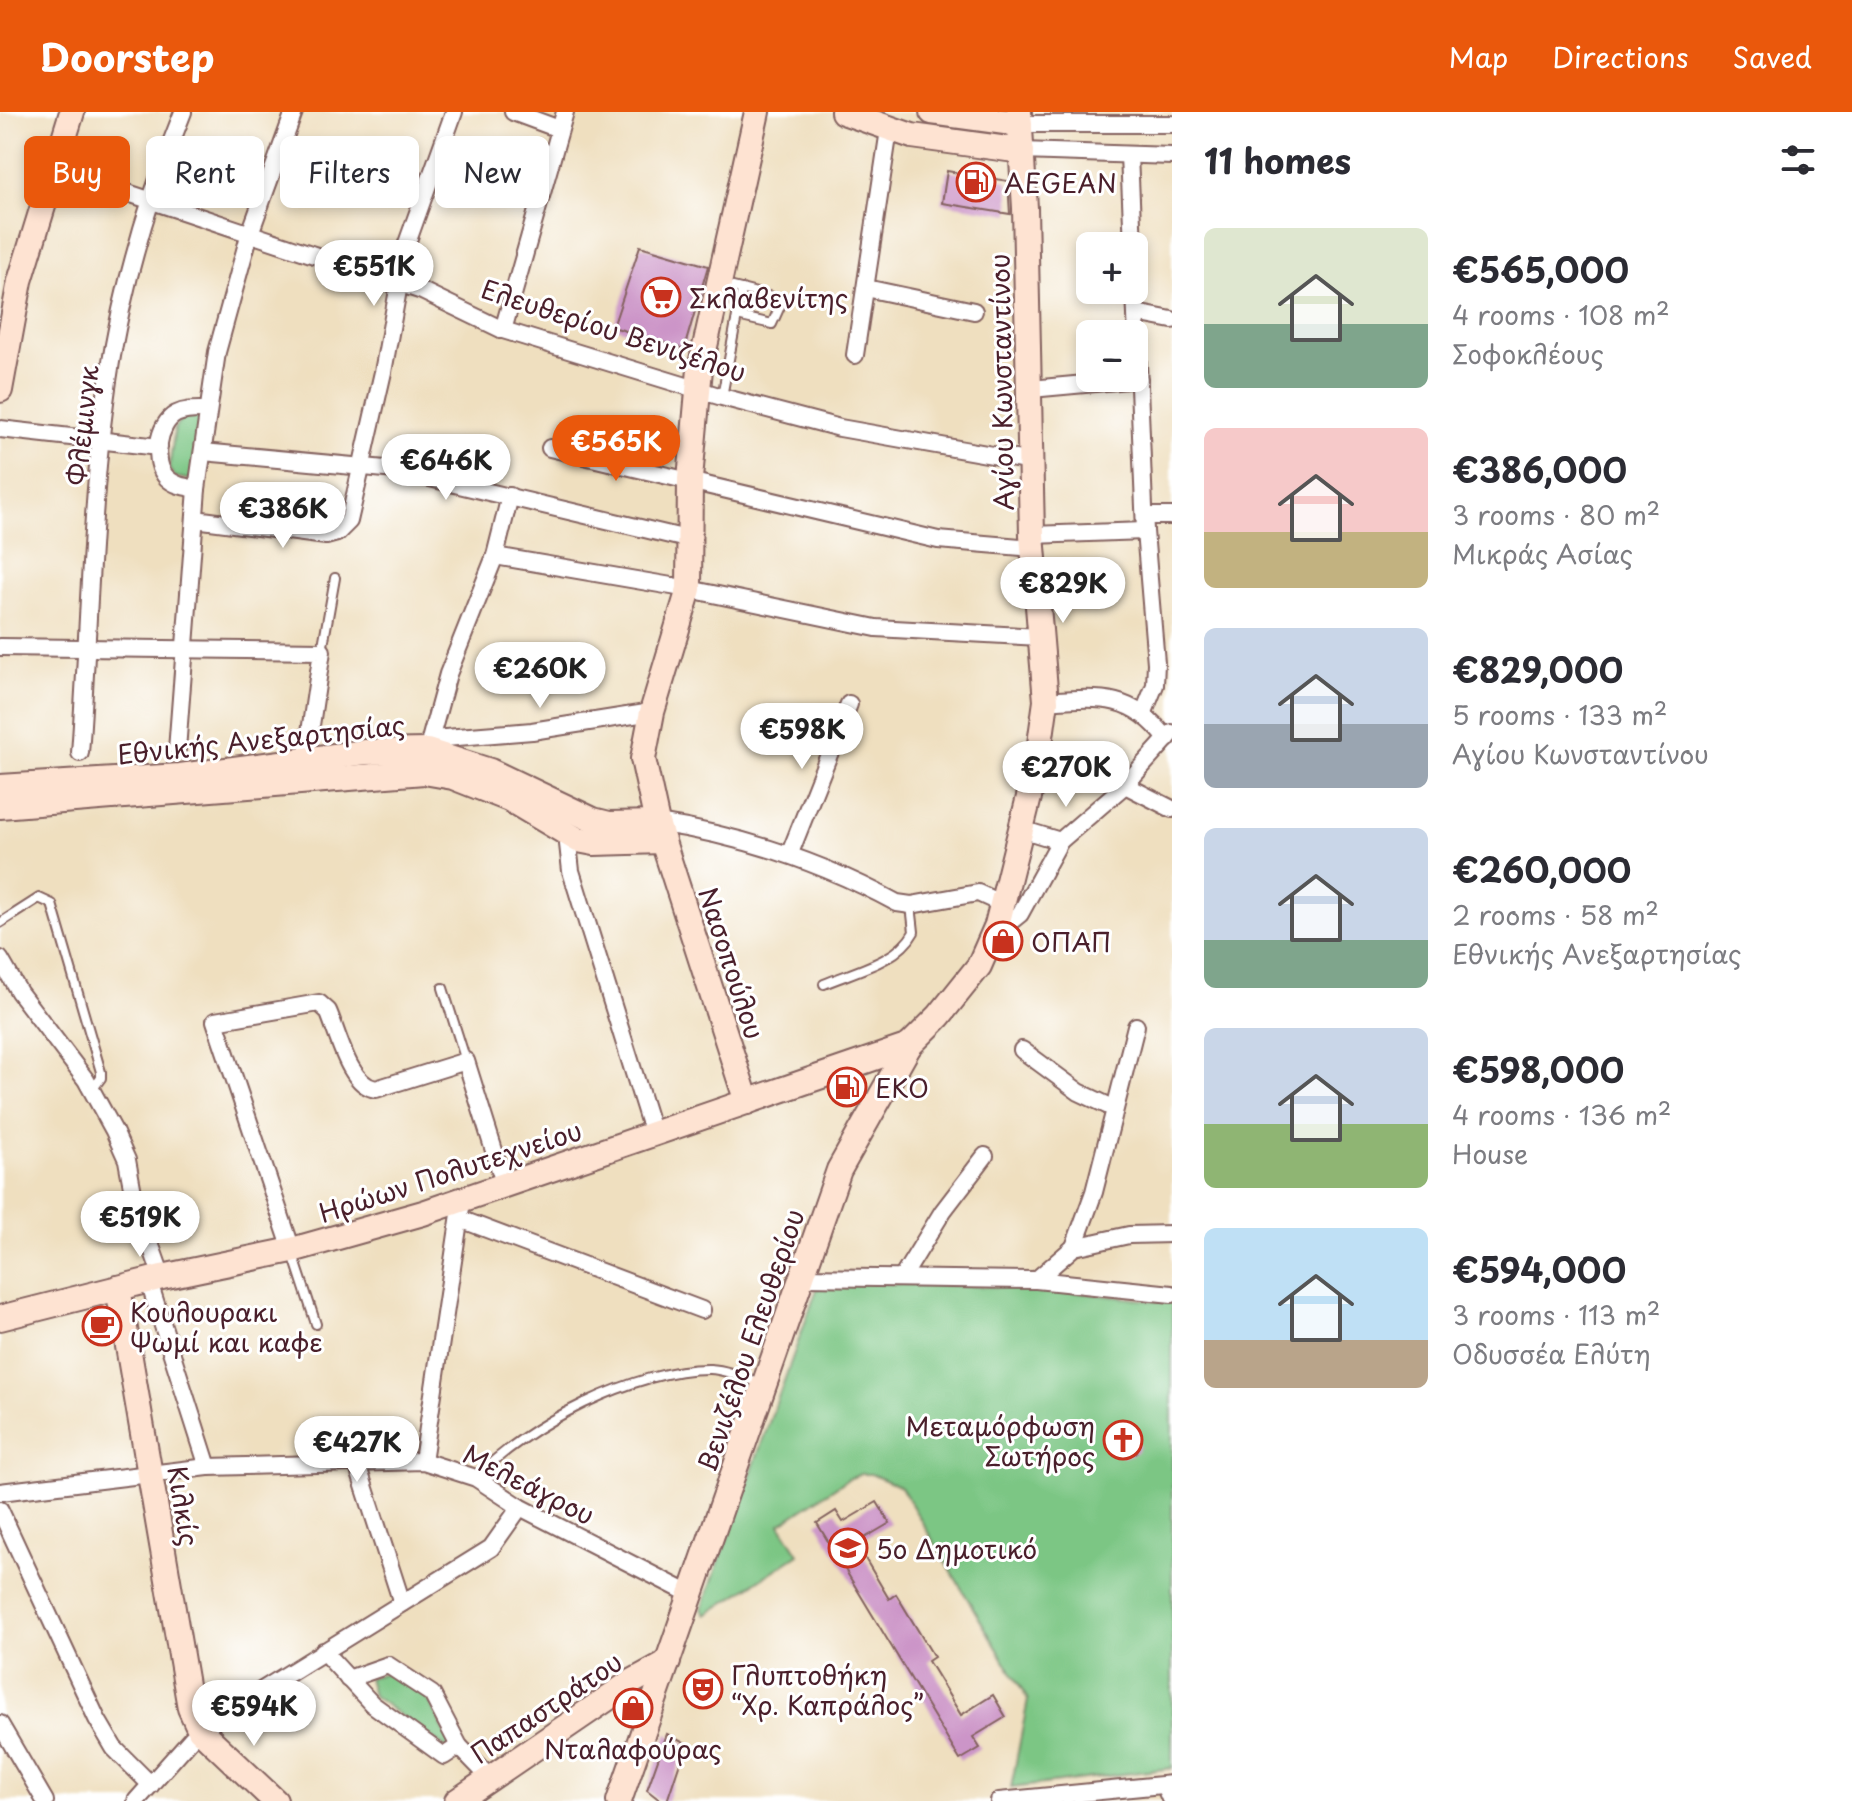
<!DOCTYPE html>
<html lang="en">
<head>
<meta charset="utf-8">
<style>
  body { margin:0; font-family:"Playpen Sans",sans-serif; background:#f7f7f7; color:#2b2b33; height:100vh; display:flex; flex-direction:column; font-size:30px; white-space:nowrap }
  * { box-sizing:border-box; margin:0 }
  p { font-size:26px; color:#7c7c81 }
  .icon { flex:none; width:44px; height:44px; fill:none; stroke:currentColor; stroke-width:2; stroke-linecap:round; stroke-linejoin:round }
  .map { position:relative; flex:1; overflow:hidden }
  .drawer { display:flex; flex-direction:column; background:#fff; width:680px }
  .drawer>* { flex:none }
  .top-card { position:absolute; left:24px; top:24px; width:760px; height:72px; display:flex; gap:16px }
  .tools { position:absolute; left:1076px; top:120px; display:grid; gap:16px }
  .tools a { display:grid; place-items:center; width:72px; height:72px; border-radius:12px; background:#fff; box-shadow:0 4px 12px #0003; font-size:40px }
  .price { position:absolute; translate:-50% -68px; padding:0 18px; border-radius:28px; background:#fff; color:#222; font-size:26px; line-height:52px; filter:drop-shadow(0 2px 4px #0008) }
  .price::after { content:''; position:absolute; left:50%; top:48px; width:24px; height:18px; margin-left:-12px; background:inherit; clip-path:polygon(0 0,100% 0,50% 100%) }
  .price.current { background:#ea580c; color:#fff }
  ul { padding:0; list-style:none }
  li { display:flex; align-items:center; gap:24px; height:200px; padding:0 32px }
  li span { display:grid; place-items:center; flex:none; width:224px; height:160px; border-radius:12px; color:#555 }
  li>.icon { margin-inline-start:auto }
  span .icon { width:96px; height:96px; fill:#fffc; stroke-width:1 }
  li b { font-size:34px }
  h2 { display:flex; justify-content:space-between; align-items:center; height:96px; padding:0 32px; font-size:34px }
  .tag { padding:0 28px; border-radius:12px; background:#fff; box-shadow:0 4px 12px #0003; font-size:28px; line-height:72px }
  .tag.current { background:#ea580c; color:#fff }
  header { display:flex; align-items:center; gap:48px; box-sizing:border-box; height:112px; padding:0 40px; background:#ea580c; color:#fff }
  header strong { font-size:38px }
  nav { display:flex; gap:44px; margin-inline-start:auto; font-size:28px }
  main { display:flex; flex:1; min-height:0 }
  .map>svg:first-child { display:block }
  .green { fill:#7bc684; stroke:#627258; stroke-width:2 }
  .building { fill:#cc95c8 }
  .lines { fill:none; stroke-linecap:round; stroke-linejoin:round }
  .lane-casing { stroke:#84625f; stroke-width:12 }
  .street-casing { stroke:#84625f; stroke-width:20 }
  .secondary-casing { stroke:#84625f; stroke-width:28 }
  .lane { stroke:#fff; stroke-width:8 }
  .street { stroke:#fff; stroke-width:16 }
  .secondary { stroke:#fee3d2; stroke-width:24 }
  .labels { text-anchor:middle; dominant-baseline:central; stroke-width:6; stroke-linejoin:round; paint-order:stroke }
  .poi-label { font-size:26px; fill:#4a1f2b; stroke:#fff; text-anchor:start }
  .street-label { font-size:26px; fill:#4a1f2b; stroke:#fff }
</style>
</head>
<body>
<header>
<strong>Doorstep</strong>
<nav><a>Map</a><a>Directions</a><a>Saved</a></nav>
</header>
<main>
<div class="map">
<svg width="1172" height="1689" viewBox="0 0 1172 1689">
  <rect width="100%" height="100%" fill="#fff"/>
  <filter id="ink" filterUnits="userSpaceOnUse"><feTurbulence type="fractalNoise" baseFrequency=".0125" numOctaves="2"/><feDisplacementMap in="SourceGraphic" scale="16" xChannelSelector="R" yChannelSelector="G"/><feConvolveMatrix kernelMatrix="1 2 1 2 8 2 1 2 1" color-interpolation-filters="sRGB"/></filter>
  <filter id="wash" filterUnits="userSpaceOnUse"><feTurbulence type="fractalNoise" baseFrequency=".006" numOctaves="4" result="noise"/><feDisplacementMap in="SourceGraphic" scale="32" xChannelSelector="R" yChannelSelector="G"/><feGaussianBlur stdDeviation="1.8" result="paint"/><feColorMatrix in="noise" values="0 0 0 0 0 0 0 0 0 0 0 0 0 0 0 0 0 1.4 0 .05"/><feComposite in="paint" operator="in"/></filter>
  <g filter="url(#wash)">
    <rect width="100%" height="100%" fill="#efdfbf"/>
    <g class="green">
      <path d="M 201,304 L 191,368 L 175,365 L 169,357 L 175,315 L 182,306 Z"/>
      <path d="M 820,1169 L 1038,1176 L 1172,1191 L 1172,1656 L 1011,1676 L 1028,1588 L 901,1375 L 871,1362 L 861,1362 L 848,1367 L 780,1412 L 799,1442 L 706,1503 L 702,1497 Z"/>
      <path d="M 388,1560 L 427,1585 L 452,1634 L 447,1637 L 373,1584 L 368,1566 Z"/>
    </g>
    <g id="blocks">
      <g class="building">
        <path d="M 947,59 L 1008,69 L 1010,102 L 942,91 Z"/>
        <path d="M 640,134 L 708,154 L 684,237 L 613,215 Z"/>
        <path d="M 1124,1309 L 1140,1334 L 1136,1341 L 1123,1345 L 1107,1321 Z"/>
        <path d="M 877,1390 L 890,1411 L 856,1431 L 889,1487 L 896,1482 L 934,1545 L 928,1549 L 961,1603 L 993,1583 L 1006,1605 L 973,1625 L 980,1636 L 960,1648 L 817,1411 L 836,1399 L 843,1410 Z"/>
        <path d="M 667,1622 L 686,1632 L 667,1689 L 661,1689 L 647,1678 Z"/>
      </g>
    </g>
  </g>
  <g filter="url(#ink)">
    <use href="#blocks" fill-opacity="0" stroke="#84625f" stroke-width="2"/>
    <g class="lines">
      <defs>
        <g id="lane">
          <path d="M 721,172 L 776,186 L 781,192 L 772,212 L 737,204"/>
          <path d="M 722,285 L 742,177"/>
          <path d="M 322,539 L 335,466"/>
          <path d="M 0,811 L 39,786 L 52,792 L 101,960 L 101,966 L 92,978"/>
          <path d="M 824,872 C 854,859 898,850 914,820 L 911,793"/>
          <path d="M 443,876 L 466,949"/>
          <path d="M 292,1139 L 316,1212"/>
          <path d="M 476,1366 C 525,1313 637,1256 710,1257 C 728,1258 746,1266 763,1272"/>
        </g>
        <g id="street">
          <path d="M 513,0 L 559,17"/>
          <path d="M 1020,12 L 1172,12"/>
          <path d="M 1022,39 L 1172,44"/>
          <path d="M 1129,43 L 1133,134"/>
          <path d="M 53,56 L 422,179 L 503,218 L 722,285 L 840,316 L 1032,350"/>
          <path d="M 1134,155 L 1145,419 L 1156,551 L 1155,573 L 1144,600"/>
          <path d="M 866,176 L 974,199"/>
          <path d="M 1136,201 L 1172,208"/>
          <path d="M 503,218 L 565,0"/>
          <path d="M 855,243 L 889,18"/>
          <path d="M 1031,277 L 1139,267"/>
          <path d="M 0,317 L 159,335"/>
          <path d="M 550,336 L 938,428 L 1033,436"/>
          <path d="M 203,340 L 396,358 L 691,428"/>
          <path d="M 197,377 C 187,375 175,374 167,366 C 152,351 157,312 176,302 C 186,297 197,298 208,298"/>
          <path d="M 1145,404 L 1172,404"/>
          <path d="M 195,407 L 326,424 L 337,421 L 349,409 L 383,260 L 406,134 L 454,0"/>
          <path d="M 1032,423 L 1145,419"/>
          <path d="M 495,444 L 689,477 L 876,516 L 1040,525"/>
          <path d="M 0,535 L 322,539 L 306,647"/>
          <path d="M 1046,589 C 1100,585 1132,581 1167,627"/>
          <path d="M 433,627 L 532,619 L 652,600"/>
          <path d="M 177,638 L 197,377 L 217,240 L 249,124 L 294,0"/>
          <path d="M 427,639 L 448,562 L 495,444 L 510,384"/>
          <path d="M 80,641 C 91,498 90,336 121,198 C 136,130 157,64 183,0"/>
          <path d="M 1125,673 L 1172,697"/>
          <path d="M 657,711 C 743,724 820,749 897,791 L 911,793 L 978,781 L 1002,792"/>
          <path d="M 1021,717 L 1060,729"/>
          <path d="M 567,723 L 571,759 L 653,1022"/>
          <path d="M 790,741 L 849,592"/>
          <path d="M 997,813 L 1010,810 L 1020,802 L 1060,729 L 1125,673 L 1172,621"/>
          <path d="M 0,847 L 19,880 L 86,968 L 114,1019 L 127,1048 L 134,1086 L 162,1165"/>
          <path d="M 1022,938 L 1079,980 L 1113,996"/>
          <path d="M 460,1107 L 702,1198"/>
          <path d="M 1074,1135 L 1094,1080 L 1136,914"/>
          <path d="M 292,1138 L 215,909 L 319,891 L 328,899 C 338,921 349,974 376,977 L 466,949 L 505,1074"/>
          <path d="M 802,1165 L 1036,1168 L 1172,1182"/>
          <path d="M 902,1166 L 943,1099 L 985,1044"/>
          <path d="M 1036,1168 L 1074,1135 L 1129,1123 L 1172,1122"/>
          <path d="M 149,1170 L 208,1355"/>
          <path d="M 423,1349 L 462,1089"/>
          <path d="M 357,1352 L 402,1491"/>
          <path d="M 0,1380 L 208,1355 L 423,1349 L 476,1366 L 520,1395 L 690,1482"/>
          <path d="M 0,1398 L 97,1607 L 114,1636 L 151,1673"/>
          <path d="M 323,1539 L 372,1592 L 444,1644 L 459,1634"/>
          <path d="M 348,1567 L 388,1553 L 432,1582 L 459,1634 L 490,1666"/>
          <path d="M 0,1612 L 45,1689"/>
          <path d="M 1164,1673 L 1171,1689"/>
          <path d="M 136,1689 L 192,1626 L 222,1603 L 491,1436 L 520,1395"/>
          <path d="M 999,1689 L 1172,1672"/>
        </g>
        <g id="secondary">
          <path d="M 843,0 L 912,24 L 1022,39"/>
          <path d="M 932,0 L 1020,12"/>
          <path d="M 0,278 L 20,169 L 72,0"/>
          <path d="M 0,675 L 180,664 L 365,640 L 427,639 L 490,659 L 593,708 L 609,712 L 657,711"/>
          <path d="M 0,694 L 424,660 L 453,665 L 509,687 L 578,728 L 594,731 L 663,729"/>
          <path d="M 747,990 L 657,711 L 643,647 L 652,600 L 689,477 L 690,367 L 700,257 L 757,0"/>
          <path d="M 118,1176 L 190,1596 L 200,1618 L 275,1689"/>
          <path d="M 0,1206 L 162,1165 L 292,1138 L 423,1101 L 909,934"/>
          <path d="M 457,1689 L 630,1571 L 668,1550"/>
          <path d="M 619,1689 L 839,1058 L 909,934 L 939,904 L 979,854 L 997,813 L 1037,653 L 1046,589 L 1032,423 L 1025,96 L 1019,0"/>
        </g>
      </defs>
      <use href="#lane" class="lane-casing"/>
      <use href="#street" class="street-casing"/>
      <use href="#secondary" class="secondary-casing"/>
      <use href="#lane" class="lane"/>
      <use href="#street" class="street"/>
      <use href="#secondary" class="secondary"/>
    </g>
  </g>
  <defs>
    <symbol id="fuel-ring" viewBox="-11 -11 22 22"><circle r="9.5" fill="#fff" stroke="#c8321e" stroke-width="1.5"/><path d="M-5.5-6h7V0h2V4h1.3V-2.5L3-4.5l.8-.8L6-3V5H2.5V1h-1V6h-7ZM-4.2-4.7v3.2H.2V-4.7Z" fill="#c8321e"/></symbol>
    <symbol id="supermarket-ring" viewBox="-11 -11 22 22"><circle r="9.5" fill="#fff" stroke="#c8321e" stroke-width="1.5"/><path d="M-6-5.5h2.5l.6 2H6L4.5 2H-2.5L-4.4-4H-6ZM-1.5 3.2a1.3 1.3 0 1 0 .1 0ZM3 3.2a1.3 1.3 0 1 0 .1 0Z" fill="#c8321e"/></symbol>
    <symbol id="shop-ring" viewBox="-11 -11 22 22"><circle r="9.5" fill="#fff" stroke="#c8321e" stroke-width="1.5"/><path d="M-5-2.5h2.3a2.7 3.5 0 0 1 5.4 0H5L5.5 6h-11ZM-1.5-2.5h3a1.5 2.3 0 0 0-3 0Z" fill="#c8321e"/></symbol>
    <symbol id="cafe-ring" viewBox="-11 -11 22 22"><circle r="9.5" fill="#fff" stroke="#c8321e" stroke-width="1.5"/><path d="M-5.5-4.5H6V0H3Q3 3.5 0 3.5H-2.5Q-5.5 3.5-5.5 0ZM3-3.2v2h1.7v-2ZM-6 4.5H4V6H-6Z" fill="#c8321e"/></symbol>
    <symbol id="church-ring" viewBox="-11 -11 22 22"><circle r="9.5" fill="#fff" stroke="#c8321e" stroke-width="1.5"/><path d="M-1.2-6h2.4v3.5h3.3v2.4h-3.3V6h-2.4V-.1h-3.3v-2.4h3.3Z" fill="#c8321e"/></symbol>
    <symbol id="school-ring" viewBox="-11 -11 22 22"><circle r="9.5" fill="#fff" stroke="#c8321e" stroke-width="1.5"/><path d="M0-5L7-2L0 1L-7-2ZM-4 1L0 2.5L4 1V4Q0 6-4 4Z" fill="#c8321e"/></symbol>
    <symbol id="theatre-ring" viewBox="-11 -11 22 22"><circle r="9.5" fill="#fff" stroke="#c8321e" stroke-width="1.5"/><path d="M-5-5.5Q0-4 5-5.5V0Q5 5 0 6Q-5 5-5 0ZM-3.3-2.5H-1v1.5H-3.3ZM1-2.5H3.3v1.5H1ZM-2.8 1Q0 5.5 2.8 1Z" fill="#c8321e"/></symbol>
  </defs>
  <g fill-rule="evenodd">
    <use href="#fuel-ring" x="954" y="48" width="44" height="44"/>
    <use href="#supermarket-ring" x="639" y="163" width="44" height="44"/>
    <use href="#shop-ring" x="981" y="807" width="44" height="44"/>
    <use href="#fuel-ring" x="825" y="953" width="44" height="44"/>
    <use href="#cafe-ring" x="80" y="1192" width="44" height="44"/>
    <use href="#church-ring" x="1101" y="1306" width="44" height="44"/>
    <use href="#school-ring" x="826" y="1414" width="44" height="44"/>
    <use href="#theatre-ring" x="681" y="1555" width="44" height="44"/>
    <use href="#shop-ring" x="611" y="1574" width="44" height="44"/>
  </g>
  <g class="labels">
    <g class="poi-label">
      <text x="1004" y="70">AEGEAN</text>
      <text x="689" y="185">Σκλαβενίτης</text>
      <text x="1031" y="829">ΟΠΑΠ</text>
      <text x="875" y="975">EKO</text>
      <text x="130" y="1199">Κουλουρακι<tspan x="130" dy="30">Ψωμί και καφε</tspan></text>
      <text x="1095" y="1313" text-anchor="end">Μεταμόρφωση<tspan x="1095" dy="30">Σωτήρος</tspan></text>
      <text x="876" y="1436">5ο Δημοτικό</text>
      <text x="731" y="1562">Γλυπτοθήκη<tspan x="731" dy="30">“Χρ. Καπράλος”</tspan></text>
      <text x="633" y="1636" text-anchor="middle">Νταλαφούρας</text>
    </g>
    <g class="street-label">
      <text transform="translate(614 218) rotate(18)">Ελευθερίου Βενιζέλου</text>
      <text transform="translate(1001 270) rotate(-91)">Αγίου Κωνσταντίνου</text>
      <text transform="translate(82 313) rotate(-84)">Φλέμινγκ</text>
      <text transform="translate(261 627) rotate(-6)">Εθνικής Ανεξαρτησίας</text>
      <text transform="translate(732 851) rotate(72)">Νασοπούλου</text>
      <text transform="translate(450 1059) rotate(-18)">Ηρώων Πολυτεχνείου</text>
      <text transform="translate(750 1228) rotate(-71)">Βενιζέλου Ελευθερίου</text>
      <text transform="translate(529 1372) rotate(27)">Μελεάγρου</text>
      <text transform="translate(184 1394) rotate(81)">Κιλκίς</text>
      <text transform="translate(546 1595) rotate(-34)">Παπαστράτου</text>
    </g>
  </g>
</svg>
<div class="tools">
<a>+</a>
<a>−</a>
</div>
<b class="price" style="left:374px;top:196px">€551K</b>
<b class="price current" style="left:616px;top:371px">€565K</b>
<b class="price" style="left:446px;top:390px">€646K</b>
<b class="price" style="left:283px;top:438px">€386K</b>
<b class="price" style="left:1063px;top:513px">€829K</b>
<b class="price" style="left:540px;top:598px">€260K</b>
<b class="price" style="left:802px;top:659px">€598K</b>
<b class="price" style="left:1066px;top:697px">€270K</b>
<b class="price" style="left:140px;top:1147px">€519K</b>
<b class="price" style="left:357px;top:1372px">€427K</b>
<b class="price" style="left:254px;top:1636px">€594K</b>
<div class="top-card">
<a class="tag current">Buy</a>
<a class="tag">Rent</a>
<a class="tag">Filters</a>
<a class="tag">New</a>
</div>
</div>
<section class="drawer">
<h2>11 homes<svg class="icon" aria-label="filters" viewBox="0 0 24 24"><path d="M4 7h16M4 17h16"/><circle cx="9" cy="7" r="2"/><circle cx="15" cy="17" r="2"/></svg></h2>
<ul>
<li><span style="background:linear-gradient(#dfe7d0 60%,#7fa58c 0)"><svg class="icon" aria-label="home" viewBox="0 0 24 24"><path d="M3 11l9-7 9 7M6 9v11h12V9"/></svg></span><div><b>€565,000</b><p>4 rooms · 108 m²</p><p>Σοφοκλέους</p></div></li>
<li><span style="background:linear-gradient(#f6c9c9 65%,#c2b280 0)"><svg class="icon" aria-label="home" viewBox="0 0 24 24"><path d="M3 11l9-7 9 7M6 9v11h12V9"/></svg></span><div><b>€386,000</b><p>3 rooms · 80 m²</p><p>Μικράς Ασίας</p></div></li>
<li><span style="background:linear-gradient(#c9d6e8 60%,#9aa5b1 0)"><svg class="icon" aria-label="home" viewBox="0 0 24 24"><path d="M3 11l9-7 9 7M6 9v11h12V9"/></svg></span><div><b>€829,000</b><p>5 rooms · 133 m²</p><p>Αγίου Κωνσταντίνου</p></div></li>
<li><span style="background:linear-gradient(#c9d6e8 70%,#7fa58c 0)"><svg class="icon" aria-label="home" viewBox="0 0 24 24"><path d="M3 11l9-7 9 7M6 9v11h12V9"/></svg></span><div><b>€260,000</b><p>2 rooms · 58 m²</p><p>Εθνικής Ανεξαρτησίας</p></div></li>
<li><span style="background:linear-gradient(#c9d6e8 60%,#8fb573 0)"><svg class="icon" aria-label="home" viewBox="0 0 24 24"><path d="M3 11l9-7 9 7M6 9v11h12V9"/></svg></span><div><b>€598,000</b><p>4 rooms · 136 m²</p><p>House</p></div></li>
<li><span style="background:linear-gradient(#bfe0f5 70%,#b9a48a 0)"><svg class="icon" aria-label="home" viewBox="0 0 24 24"><path d="M3 11l9-7 9 7M6 9v11h12V9"/></svg></span><div><b>€594,000</b><p>3 rooms · 113 m²</p><p>Οδυσσέα Ελύτη</p></div></li>
</ul>
</section>
</main>
</body>
</html>
